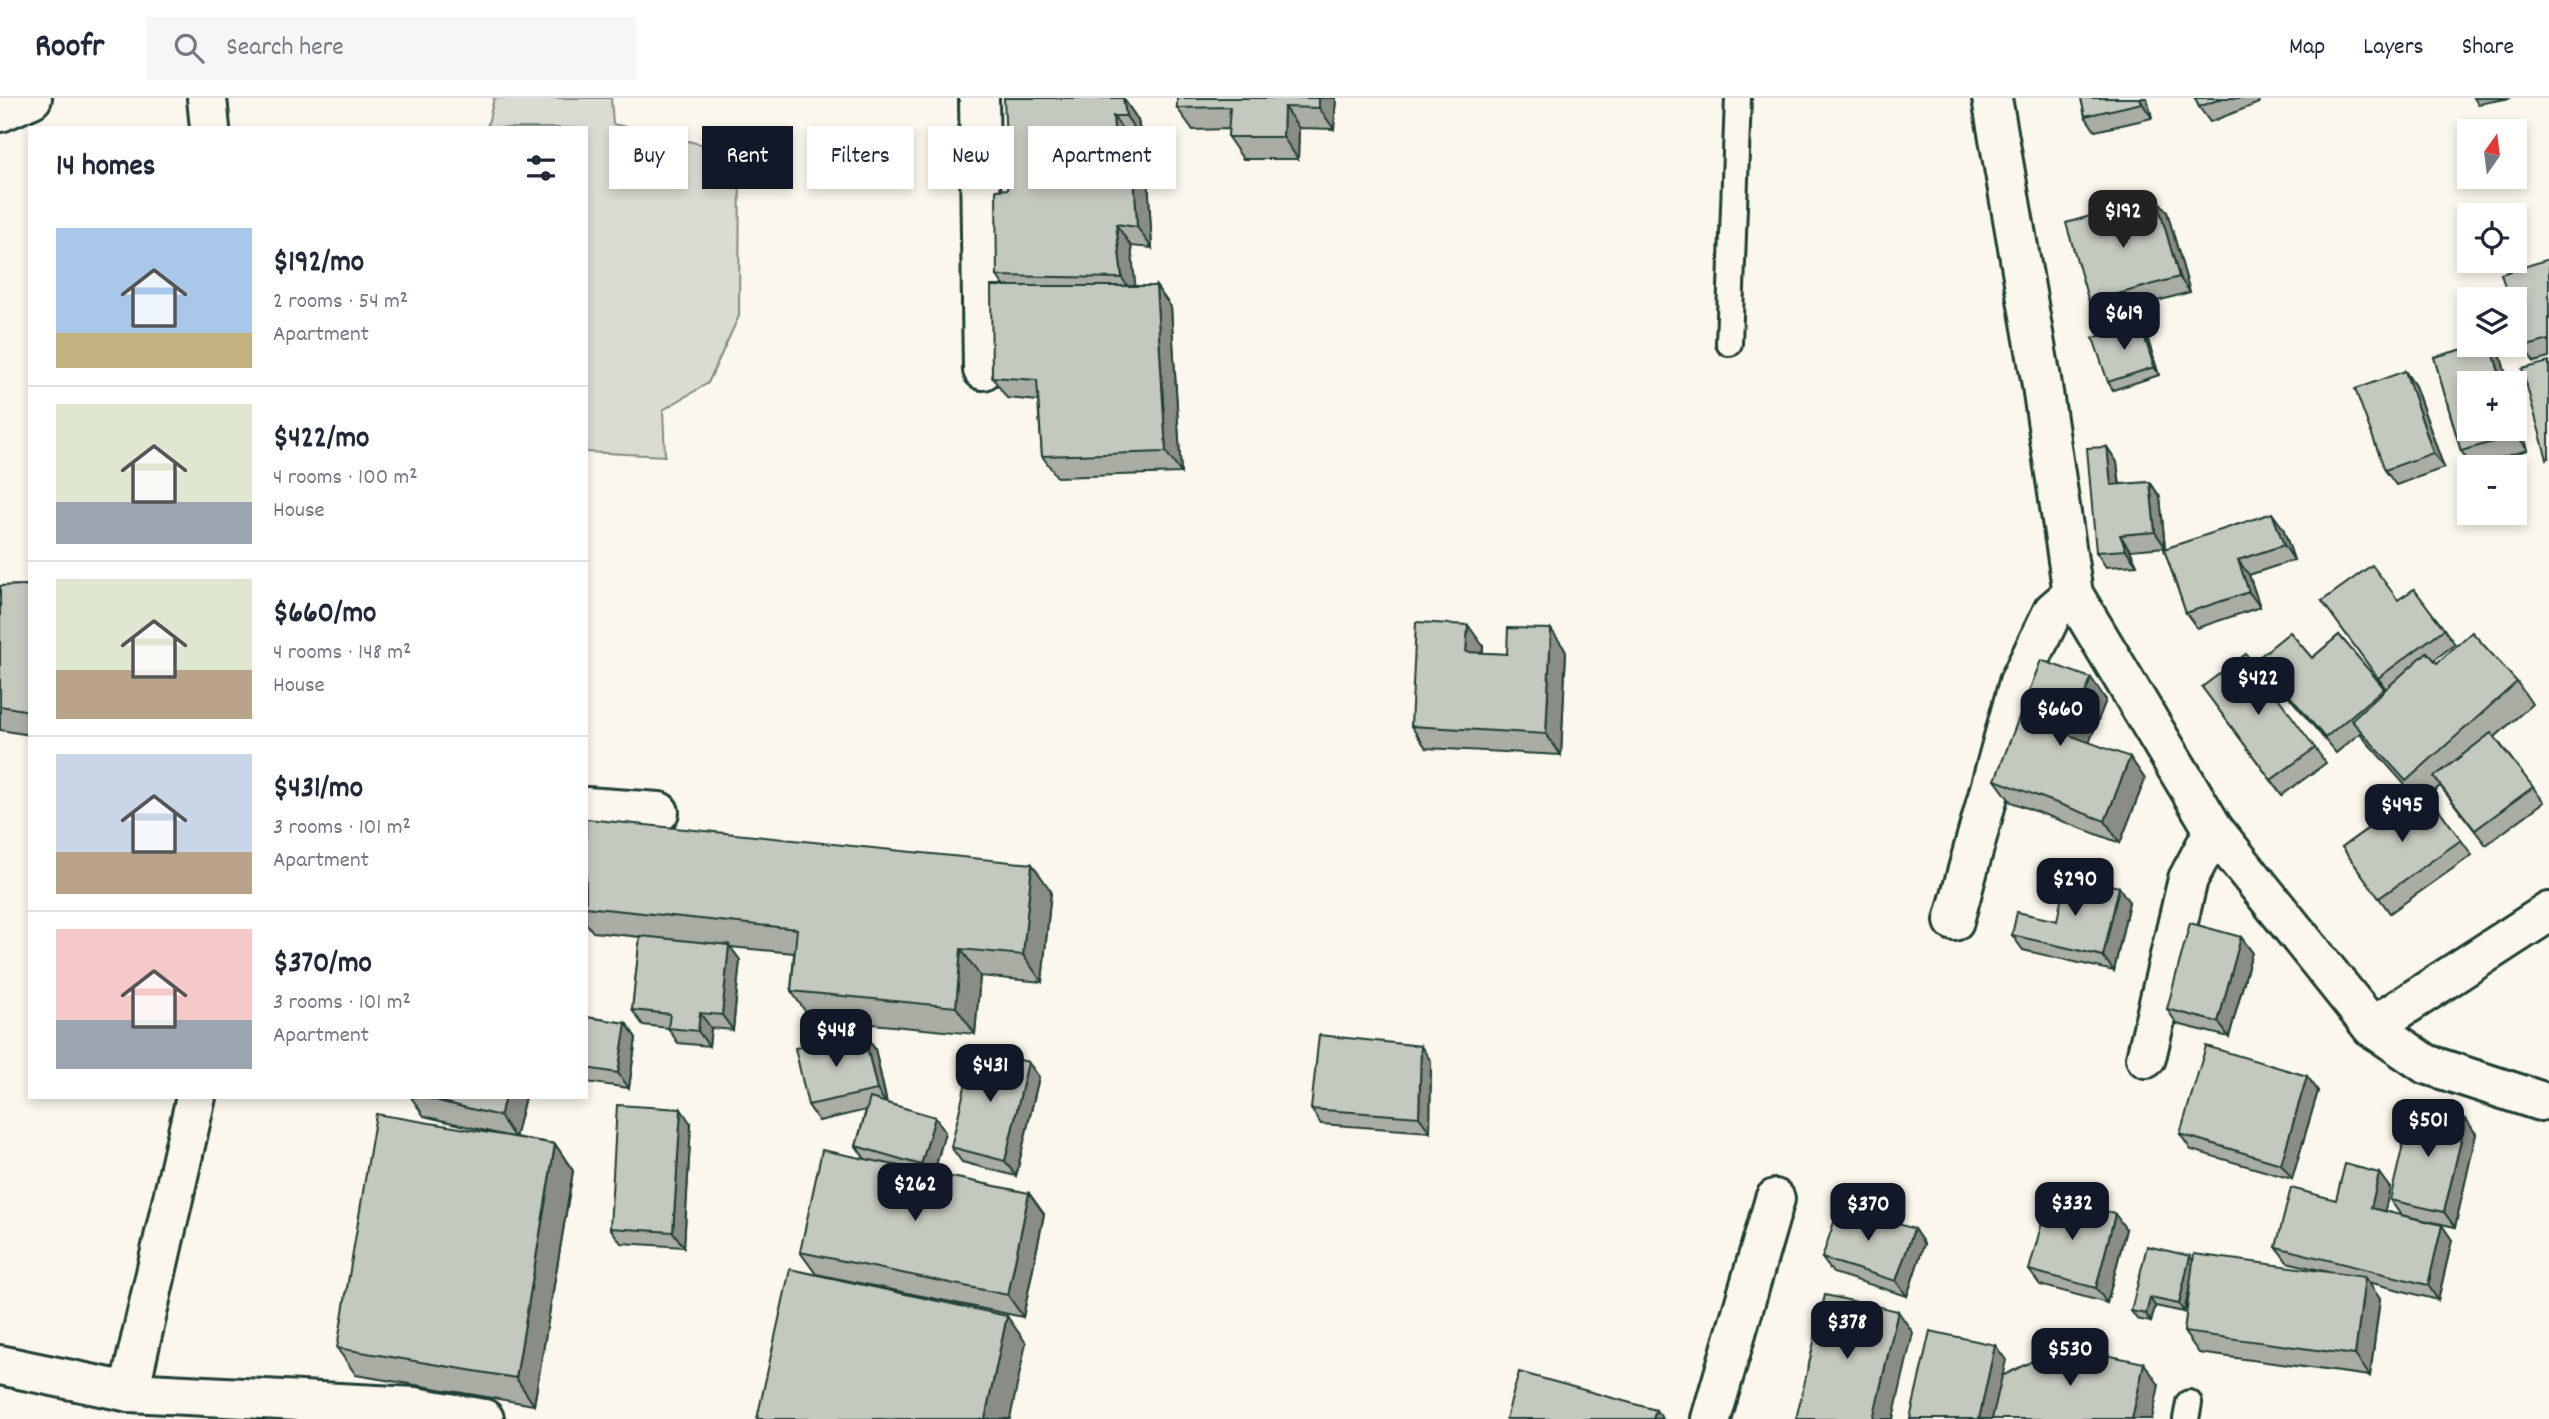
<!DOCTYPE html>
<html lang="en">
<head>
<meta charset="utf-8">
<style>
  body { margin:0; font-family:Dekko,sans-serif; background:#f6f6f7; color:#1f2937; height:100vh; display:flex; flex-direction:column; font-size:26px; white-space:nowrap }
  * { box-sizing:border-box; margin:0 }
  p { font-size:23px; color:#747a83 }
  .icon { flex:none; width:38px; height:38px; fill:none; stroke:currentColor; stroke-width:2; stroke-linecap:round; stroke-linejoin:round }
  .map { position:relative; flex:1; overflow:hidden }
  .panel { position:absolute; left:28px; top:28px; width:560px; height:973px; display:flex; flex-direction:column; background:#fff; border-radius:0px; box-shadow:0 4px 10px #0003 }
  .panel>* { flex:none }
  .guide { position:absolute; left:609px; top:28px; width:665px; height:63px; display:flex; gap:14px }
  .needle { width:46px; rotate:14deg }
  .buttons { position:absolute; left:2457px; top:21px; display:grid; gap:14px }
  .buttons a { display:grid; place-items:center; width:70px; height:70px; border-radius:0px; background:#fff; box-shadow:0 4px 10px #0003; font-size:35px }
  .price { position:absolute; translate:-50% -60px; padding:0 16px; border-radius:14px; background:#111827; color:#fff; font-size:23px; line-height:46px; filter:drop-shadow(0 2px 4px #0008) }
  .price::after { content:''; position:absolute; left:50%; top:42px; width:21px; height:16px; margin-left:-10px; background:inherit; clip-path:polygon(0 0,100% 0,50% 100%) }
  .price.selected { background:#222; color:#fff }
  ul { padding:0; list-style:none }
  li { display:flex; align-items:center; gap:21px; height:175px; padding:0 28px }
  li+li { border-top:2px solid #e0e1e3 }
  li span { display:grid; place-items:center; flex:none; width:196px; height:140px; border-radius:0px; color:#555 }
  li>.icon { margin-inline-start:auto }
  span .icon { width:84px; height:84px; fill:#fffc; stroke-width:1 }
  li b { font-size:30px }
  h2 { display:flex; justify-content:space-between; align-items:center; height:84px; padding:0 28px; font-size:30px }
  .tag { padding:0 24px; border-radius:0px; background:#fff; box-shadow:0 4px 10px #0003; font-size:24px; line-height:63px }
  .tag.selected { background:#111827; color:#fff }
  header { display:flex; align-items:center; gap:42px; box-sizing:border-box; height:98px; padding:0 35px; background:#fff; border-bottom:2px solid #e0e1e3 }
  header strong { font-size:33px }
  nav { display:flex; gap:38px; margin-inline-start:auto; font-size:24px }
  .search { width:490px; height:63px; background:#f6f6f7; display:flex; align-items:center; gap:18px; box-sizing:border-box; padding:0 24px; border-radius:0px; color:#747a83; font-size:26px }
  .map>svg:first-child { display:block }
  .green { fill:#dbdcd1; stroke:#7d8c82; stroke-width:2 }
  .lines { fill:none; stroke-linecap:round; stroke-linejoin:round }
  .service-casing { stroke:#1f3d34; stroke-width:30 }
  .minor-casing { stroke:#1f3d34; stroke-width:44 }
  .tertiary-casing { stroke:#1f3d34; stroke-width:44 }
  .service { stroke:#fbf7ec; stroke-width:24 }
  .minor { stroke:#fbf7ec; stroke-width:38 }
  .tertiary { stroke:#fbf7ec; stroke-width:38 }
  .wall { fill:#a9ada3; stroke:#1f3d34; stroke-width:2 }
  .shaded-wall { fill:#898d85; stroke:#1f3d34; stroke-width:2 }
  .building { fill:#c4c9be; stroke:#1f3d34; stroke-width:2 }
</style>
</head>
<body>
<header>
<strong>Roofr</strong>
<div class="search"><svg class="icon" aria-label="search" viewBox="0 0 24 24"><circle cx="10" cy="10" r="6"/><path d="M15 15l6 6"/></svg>Search here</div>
<nav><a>Map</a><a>Layers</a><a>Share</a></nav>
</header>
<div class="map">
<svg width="2549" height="1321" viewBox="0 0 2549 1321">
  <rect width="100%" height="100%" fill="#fbf7ec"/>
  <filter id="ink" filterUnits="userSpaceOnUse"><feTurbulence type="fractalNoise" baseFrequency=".0143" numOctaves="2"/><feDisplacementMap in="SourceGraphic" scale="14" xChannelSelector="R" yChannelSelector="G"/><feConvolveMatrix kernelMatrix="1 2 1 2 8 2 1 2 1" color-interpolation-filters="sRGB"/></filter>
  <g filter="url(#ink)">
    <path class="green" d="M 494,0 L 611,0 L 613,26 L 740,55 L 739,218 L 708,285 L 663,312 L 665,358 L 586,354 L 586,30 L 487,30 Z"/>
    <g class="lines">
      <defs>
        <g id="service">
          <path d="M 1729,245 L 1738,0"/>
          <path d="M 2186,1321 L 2189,1305"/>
        </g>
        <g id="minor">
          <path d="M 207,0 L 210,30"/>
          <path d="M 979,0 L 983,272"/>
          <path d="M 1992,0 L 2041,281 L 2073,496 L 2214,732 L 2372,929"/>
          <path d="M 586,709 L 659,714"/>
          <path d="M 1954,823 L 2019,584 L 2053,513 L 2073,496"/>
          <path d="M 2146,960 L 2188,781 L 2214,732"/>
          <path d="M 2540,1003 L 2426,966 L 2372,929 L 2549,814"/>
          <path d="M 0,1267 L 129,1294 L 415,1309 L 484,1321"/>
          <path d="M 129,1294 L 196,999"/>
          <path d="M 1711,1321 L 1775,1101"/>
        </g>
        <path id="tertiary" d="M 0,14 L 32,0"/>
      </defs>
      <use href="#service" class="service-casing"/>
      <use href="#minor" class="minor-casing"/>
      <use href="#tertiary" class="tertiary-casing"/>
      <use href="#service" class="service"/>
      <use href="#minor" class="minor"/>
      <use href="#tertiary" class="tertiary"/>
    </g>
    <g class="wall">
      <path d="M 1123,0 L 1138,22 L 1141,40 L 1129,40 L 1130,57 L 1133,57 L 1148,79 L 1152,150 L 1131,148 L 1135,188 L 1156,188 L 1171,209 L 1181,375 L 1057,379 L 1042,358 L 1038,303 L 1007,300 L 992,279 L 1004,188 L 997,178 L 1008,91 Z"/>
      <path d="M 1336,0 L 1334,31 L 1299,30 L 1298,61 L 1243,61 L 1228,39 L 1229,31 L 1193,32 L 1177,10 Z"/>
      <path d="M 2081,0 L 2147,0 L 2152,20 L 2095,33 L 2085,18 Z"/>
      <path d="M 2195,0 L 2257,0 L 2259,5 L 2210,24 L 2199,9 Z"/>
      <path d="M 2474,0 L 2511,0 L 2478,6 Z"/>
      <path d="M 2156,99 L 2167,114 L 2190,194 L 2099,219 L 2089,204 Z"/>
      <path d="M 2549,161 L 2549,260 L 2534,264 L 2524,249 Z"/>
      <path d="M 2140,225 L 2145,233 L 2159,277 L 2113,292 L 2108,284 Z"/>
      <path d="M 2479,247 L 2493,247 L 2501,259 L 2508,285 L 2469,285 L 2469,331 L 2515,331 L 2515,307 L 2528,352 L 2472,368 L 2461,353 L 2434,259 Z"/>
      <path d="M 2405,273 L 2415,288 L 2444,370 L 2396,387 L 2385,372 Z"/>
      <path d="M 2107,349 L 2117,364 L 2120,386 L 2150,384 L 2160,399 L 2165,449 L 2130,452 L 2137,467 L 2106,469 L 2096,454 Z"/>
      <path d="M 2283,430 L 2294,462 L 2249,477 L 2260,509 L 2197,530 L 2186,515 L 2164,451 Z"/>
      <path d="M 30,487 L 30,637 L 0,632 L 0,488 Z"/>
      <path d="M 2414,491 L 2455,546 L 2434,562 L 2437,565 L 2517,584 L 2532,606 L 2495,639 L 2544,704 L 2486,747 L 2440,688 L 2429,698 L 2472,757 L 2390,815 L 2342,749 L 2414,697 L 2366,643 L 2360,635 L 2336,655 L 2269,575 L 2258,560 L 2312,560 L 2339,537 L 2385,592 L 2386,591 L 2322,503 L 2398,502 Z"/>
      <path d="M 1483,548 L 1483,555 L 1507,556 L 1566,553 L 1561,657 L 1426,650 L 1411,628 Z"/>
      <path d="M 2091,580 L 2106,602 L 2089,644 L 2145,681 L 2120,745 L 2011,704 L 1995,682 Z"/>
      <path d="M 2202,589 L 2315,650 L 2326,665 L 2282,697 Z"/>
      <path d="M 586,721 L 1051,793 L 1042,884 L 980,878 L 975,936 L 810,920 L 791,893 L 794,855 L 730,849 L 740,862 L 733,932 L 711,930 L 709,948 L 678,945 L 668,930 L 643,927 L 632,912 L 640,839 L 593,834 L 586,825 Z"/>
      <path d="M 2129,804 L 2114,873 L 2023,852 L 2012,837 L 2057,823 Z"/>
      <path d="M 2241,839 L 2252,854 L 2229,939 L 2177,926 L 2167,911 Z"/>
      <path d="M 586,919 L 626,925 L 636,940 L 629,990 L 586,984 Z"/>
      <path d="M 864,936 L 875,951 L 887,1005 L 945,1034 L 934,1075 L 1044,1116 L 1023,1219 L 816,1176 L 800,1154 L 865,1061 L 856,1048 L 866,1012 L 819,1023 L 808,1007 Z"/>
      <path d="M 1431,963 L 1430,1034 L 1321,1026 L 1311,1011 Z"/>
      <path d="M 1028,964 L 1039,979 L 1016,1078 L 962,1064 L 951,1049 Z"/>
      <path d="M 2307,978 L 2318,993 L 2292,1081 L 2191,1052 L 2180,1036 Z"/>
      <path d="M 411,999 L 525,999 L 515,1039 L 555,1046 L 573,1073 L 534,1307 L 356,1277 L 337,1250 L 511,1039 L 424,1018 Z"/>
      <path d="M 691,1026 L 684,1149 L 621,1145 L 610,1130 Z"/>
      <path d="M 2476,1036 L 2455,1129 L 2401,1117 L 2390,1102 Z"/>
      <path d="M 2390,1090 L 2384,1114 L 2452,1142 L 2438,1202 L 2368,1184 L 2380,1201 L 2370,1278 L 2199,1255 L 2184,1234 L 2189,1196 L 2184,1214 L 2155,1208 L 2151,1224 L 2137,1221 L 2131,1213 L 2193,1162 L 2328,1174 L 2287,1164 L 2276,1149 L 2336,1102 Z"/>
      <path d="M 1914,1131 L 1924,1146 L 1907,1198 L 1833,1175 L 1822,1160 Z"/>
      <path d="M 2126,1131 L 2107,1205 L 2040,1187 L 2029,1172 Z"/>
    </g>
    <g class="shaded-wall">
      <path d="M 1123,0 L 1138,22 L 1141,40 L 1126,18 Z"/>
      <path d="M 1319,0 L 1336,0 L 1334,31 L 1319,10 Z"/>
      <path d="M 2140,0 L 2147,0 L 2152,20 L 2142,5 Z"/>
      <path d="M 1284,9 L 1299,30 L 1298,61 L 1283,39 Z"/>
      <path d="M 1113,18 L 1129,40 L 1131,79 L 1116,57 Z"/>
      <path d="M 1133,57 L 1148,79 L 1152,150 L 1137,129 Z"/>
      <path d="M 2156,99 L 2167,114 L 2190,194 L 2179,179 Z"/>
      <path d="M 1116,126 L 1131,148 L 1137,202 L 1122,180 Z"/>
      <path d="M 1156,188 L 1171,209 L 1181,375 L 1166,354 Z"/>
      <path d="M 2140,225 L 2145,233 L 2159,277 L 2154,269 Z"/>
      <path d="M 2491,247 L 2493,247 L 2501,259 L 2508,285 L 2502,285 Z"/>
      <path d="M 2405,273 L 2415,288 L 2444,370 L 2433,355 Z"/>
      <path d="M 2515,307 L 2528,352 L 2517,337 L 2515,329 Z"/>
      <path d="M 2107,349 L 2117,364 L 2121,402 L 2111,387 Z"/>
      <path d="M 2150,384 L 2160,399 L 2165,449 L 2155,434 Z"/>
      <path d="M 2272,415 L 2283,430 L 2294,462 L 2284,447 Z"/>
      <path d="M 2120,437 L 2130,452 L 2137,467 L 2126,452 Z"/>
      <path d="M 2238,462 L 2249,477 L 2260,509 L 2249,494 Z"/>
      <path d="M 1468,527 L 1483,548 L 1481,575 L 1466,554 Z"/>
      <path d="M 1551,531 L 1566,553 L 1561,657 L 1546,636 Z"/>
      <path d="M 2091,580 L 2106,602 L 2084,658 L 2069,637 Z"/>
      <path d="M 2130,659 L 2145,681 L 2120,745 L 2105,723 Z"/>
      <path d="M 1032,766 L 1051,793 L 1042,884 L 1023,857 Z"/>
      <path d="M 2119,789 L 2129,804 L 2114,873 L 2103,858 Z"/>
      <path d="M 2241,839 L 2252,854 L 2229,939 L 2218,924 Z"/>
      <path d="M 729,847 L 740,862 L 733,932 L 722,917 Z"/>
      <path d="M 961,851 L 980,878 L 975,936 L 956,909 Z"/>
      <path d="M 700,915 L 711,930 L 709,948 L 698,933 Z"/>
      <path d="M 626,925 L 636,940 L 629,990 L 618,975 Z"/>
      <path d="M 864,936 L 875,951 L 887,1007 L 877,992 Z"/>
      <path d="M 1421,948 L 1431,963 L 1430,1034 L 1419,1019 Z"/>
      <path d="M 1028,964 L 1039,979 L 1016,1078 L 1005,1063 Z"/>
      <path d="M 2307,978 L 2318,993 L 2292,1081 L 2281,1066 Z"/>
      <path d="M 505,999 L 525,999 L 515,1040 L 500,1018 Z"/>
      <path d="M 681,1011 L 691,1026 L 684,1149 L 673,1134 Z"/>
      <path d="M 935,1019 L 945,1034 L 932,1082 L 921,1067 Z"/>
      <path d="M 2466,1021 L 2476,1036 L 2455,1129 L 2444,1114 Z"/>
      <path d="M 555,1046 L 573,1073 L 534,1307 L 516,1280 Z"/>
      <path d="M 2379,1075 L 2390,1090 L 2382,1125 L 2371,1110 Z"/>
      <path d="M 1029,1095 L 1044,1116 L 1023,1219 L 1008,1197 Z"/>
      <path d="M 2115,1116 L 2126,1131 L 2107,1205 L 2096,1190 Z"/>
      <path d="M 2442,1127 L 2452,1142 L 2438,1202 L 2428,1187 Z"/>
      <path d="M 1914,1131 L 1924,1146 L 1907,1198 L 1896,1183 Z"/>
      <path d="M 2190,1158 L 2195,1166 L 2184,1214 L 2179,1206 Z"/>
      <path d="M 2365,1179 L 2380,1201 L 2370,1278 L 2355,1257 Z"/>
      <path d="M 2150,1200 L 2155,1208 L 2151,1224 L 2146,1216 Z"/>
      <path d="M 1898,1213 L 1913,1235 L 1893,1321 L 1873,1321 Z"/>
      <path d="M 1007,1218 L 1026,1245 L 1010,1321 L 985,1321 Z"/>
      <path d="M 1995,1247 L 2006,1262 L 1993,1321 L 1979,1321 Z"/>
      <path d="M 2144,1265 L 2159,1287 L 2152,1321 L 2132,1321 Z"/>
      <path d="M 1656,1312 L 1663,1321 L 1653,1321 Z"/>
    </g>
    <g class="building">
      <path d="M 1004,0 L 1123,0 L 1126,18 L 1113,18 L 1116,57 L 1133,57 L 1137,129 L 1116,126 L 1122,180 L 997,178 L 996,92 L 1008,91 Z"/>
      <path d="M 1177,0 L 1319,0 L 1319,10 L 1284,9 L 1283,39 L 1228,39 L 1230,9 L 1177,10 Z"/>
      <path d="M 2081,0 L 2140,0 L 2142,5 L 2085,18 Z"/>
      <path d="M 2195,0 L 2223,0 L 2199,9 Z"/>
      <path d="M 2156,99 L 2179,179 L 2089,204 L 2066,125 Z"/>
      <path d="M 2549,161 L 2549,242 L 2524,249 L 2515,220 L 2515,201 L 2509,201 L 2501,176 Z"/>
      <path d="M 991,188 L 1156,188 L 1166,354 L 1042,358 L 1037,282 L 992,279 Z"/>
      <path d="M 2140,225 L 2154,269 L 2108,284 L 2093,240 Z"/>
      <path d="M 2479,247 L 2491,247 L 2502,285 L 2469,285 L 2469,331 L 2515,331 L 2515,329 L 2517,337 L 2461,353 L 2434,259 Z"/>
      <path d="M 2549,264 L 2549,360 L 2547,361 L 2522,271 Z"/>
      <path d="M 2405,273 L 2433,355 L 2385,372 L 2355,291 Z"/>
      <path d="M 2107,349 L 2111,387 L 2150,384 L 2155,434 L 2120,437 L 2126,452 L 2096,454 L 2087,350 Z"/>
      <path d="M 2272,415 L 2284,447 L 2238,462 L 2249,494 L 2186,515 L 2164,451 Z"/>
      <path d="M 2372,467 L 2398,502 L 2414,491 L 2444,531 L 2378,580 L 2322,503 Z"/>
      <path d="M 30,487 L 30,613 L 0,608 L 0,488 Z"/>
      <path d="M 1416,524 L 1468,527 L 1466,554 L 1507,556 L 1508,530 L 1551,531 L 1546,636 L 1411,628 Z"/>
      <path d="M 2290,534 L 2312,560 L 2339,537 L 2384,590 L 2325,640 L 2258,560 Z"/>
      <path d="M 2472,534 L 2517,584 L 2406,683 L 2351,622 L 2427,554 L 2437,565 Z"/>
      <path d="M 2246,556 L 2315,650 L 2271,682 L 2202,589 Z"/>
      <path d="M 2041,562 L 2091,580 L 2069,637 L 2130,659 L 2105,723 L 1995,682 Z"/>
      <path d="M 2491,635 L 2533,689 L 2475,732 L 2434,679 Z"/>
      <path d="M 2424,691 L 2461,742 L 2379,800 L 2342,749 Z"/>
      <path d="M 586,721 L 1032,766 L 1023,857 L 961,851 L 956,909 L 791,893 L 797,831 L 586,809 Z"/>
      <path d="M 2066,777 L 2119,789 L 2103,858 L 2012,837 L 2017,814 L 2057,823 Z"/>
      <path d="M 2190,825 L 2241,839 L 2218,924 L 2167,911 Z"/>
      <path d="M 640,838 L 729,847 L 722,917 L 700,915 L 698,933 L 668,930 L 670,916 L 632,912 Z"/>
      <path d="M 586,919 L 626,925 L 618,975 L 586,970 Z"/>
      <path d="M 864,936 L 877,992 L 808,1007 L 795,950 Z"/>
      <path d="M 1319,937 L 1421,948 L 1419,1019 L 1311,1011 Z"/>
      <path d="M 2206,948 L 2307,978 L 2281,1066 L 2180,1036 Z"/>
      <path d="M 974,950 L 1028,964 L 1005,1063 L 951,1049 Z"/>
      <path d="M 422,999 L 505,999 L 500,1018 Z"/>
      <path d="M 870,1000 L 935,1019 L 921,1067 L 856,1048 Z"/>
      <path d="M 617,1007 L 681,1011 L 673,1134 L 610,1130 Z"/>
      <path d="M 2412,1008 L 2466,1021 L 2444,1114 L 2390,1102 Z"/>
      <path d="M 376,1016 L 555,1046 L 516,1280 L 337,1250 Z"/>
      <path d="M 822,1052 L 1029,1095 L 1008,1197 L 800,1154 Z"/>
      <path d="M 2345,1066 L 2379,1075 L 2371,1110 L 2442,1127 L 2428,1187 L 2276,1149 L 2291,1090 L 2336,1102 Z"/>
      <path d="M 2049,1099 L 2115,1116 L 2096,1190 L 2029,1172 Z"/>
      <path d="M 1840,1106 L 1914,1131 L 1896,1183 L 1822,1160 Z"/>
      <path d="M 2147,1148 L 2190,1158 L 2179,1206 L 2150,1200 L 2146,1216 L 2131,1213 Z"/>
      <path d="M 2194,1156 L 2365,1179 L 2355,1257 L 2184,1234 Z"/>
      <path d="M 790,1171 L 1007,1218 L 985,1321 L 757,1321 Z"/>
      <path d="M 1825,1197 L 1898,1213 L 1873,1321 L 1796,1321 Z"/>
      <path d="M 1930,1233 L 1995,1247 L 1979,1321 L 1910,1321 Z"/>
      <path d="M 2063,1248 L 2144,1265 L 2132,1321 L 1992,1321 L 2002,1278 Z"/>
      <path d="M 1519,1274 L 1656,1312 L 1653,1321 L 1506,1321 Z"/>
    </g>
  </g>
</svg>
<div class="buttons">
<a><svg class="needle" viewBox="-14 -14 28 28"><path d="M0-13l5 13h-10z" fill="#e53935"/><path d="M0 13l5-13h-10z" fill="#747a83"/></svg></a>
<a><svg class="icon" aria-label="locate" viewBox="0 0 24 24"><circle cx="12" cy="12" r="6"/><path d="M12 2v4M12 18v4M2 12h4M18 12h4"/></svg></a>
<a><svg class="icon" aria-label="layers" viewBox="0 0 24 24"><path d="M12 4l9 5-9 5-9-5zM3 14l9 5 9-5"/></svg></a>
<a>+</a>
<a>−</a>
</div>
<b class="price selected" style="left:2123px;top:152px">$192</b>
<b class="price" style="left:2124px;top:254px">$619</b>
<b class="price" style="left:2258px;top:619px">$422</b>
<b class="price" style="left:2060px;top:650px">$660</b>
<b class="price" style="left:2402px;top:746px">$495</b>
<b class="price" style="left:2075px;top:820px">$290</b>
<b class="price" style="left:836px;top:971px">$448</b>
<b class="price" style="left:990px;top:1006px">$431</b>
<b class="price" style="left:2428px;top:1061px">$501</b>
<b class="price" style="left:915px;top:1125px">$262</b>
<b class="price" style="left:2072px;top:1144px">$332</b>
<b class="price" style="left:1868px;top:1145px">$370</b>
<b class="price" style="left:1847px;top:1263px">$378</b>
<b class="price" style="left:2070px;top:1290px">$530</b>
<div class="guide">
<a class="tag">Buy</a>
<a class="tag selected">Rent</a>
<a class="tag">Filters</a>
<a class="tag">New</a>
<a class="tag">Apartment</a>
</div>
<section class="panel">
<h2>14 homes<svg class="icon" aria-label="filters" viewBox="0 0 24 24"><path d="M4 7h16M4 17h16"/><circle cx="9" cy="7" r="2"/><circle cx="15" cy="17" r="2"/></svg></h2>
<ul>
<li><span style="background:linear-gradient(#a9c7e8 75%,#c2b280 0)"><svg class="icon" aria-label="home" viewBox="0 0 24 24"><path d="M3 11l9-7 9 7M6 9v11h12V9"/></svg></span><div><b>$192/mo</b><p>2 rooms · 54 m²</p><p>Apartment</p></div></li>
<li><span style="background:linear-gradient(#dfe7d0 70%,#9aa5b1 0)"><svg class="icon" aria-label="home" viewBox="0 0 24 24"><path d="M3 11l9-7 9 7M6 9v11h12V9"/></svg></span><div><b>$422/mo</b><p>4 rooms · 100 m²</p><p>House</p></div></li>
<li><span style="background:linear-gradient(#dfe7d0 65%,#b9a48a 0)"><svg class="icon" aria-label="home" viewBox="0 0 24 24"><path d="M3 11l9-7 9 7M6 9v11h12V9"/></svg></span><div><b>$660/mo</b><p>4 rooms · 148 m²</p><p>House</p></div></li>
<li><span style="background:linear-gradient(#c9d6e8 70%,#b9a48a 0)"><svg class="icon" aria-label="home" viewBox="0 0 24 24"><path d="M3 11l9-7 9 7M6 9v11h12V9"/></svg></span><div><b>$431/mo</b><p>3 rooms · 101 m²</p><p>Apartment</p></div></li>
<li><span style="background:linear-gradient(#f6c9c9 65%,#9aa5b1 0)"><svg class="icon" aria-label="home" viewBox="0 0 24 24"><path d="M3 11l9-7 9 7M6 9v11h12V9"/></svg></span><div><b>$370/mo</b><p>3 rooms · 101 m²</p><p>Apartment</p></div></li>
</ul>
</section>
</div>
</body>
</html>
